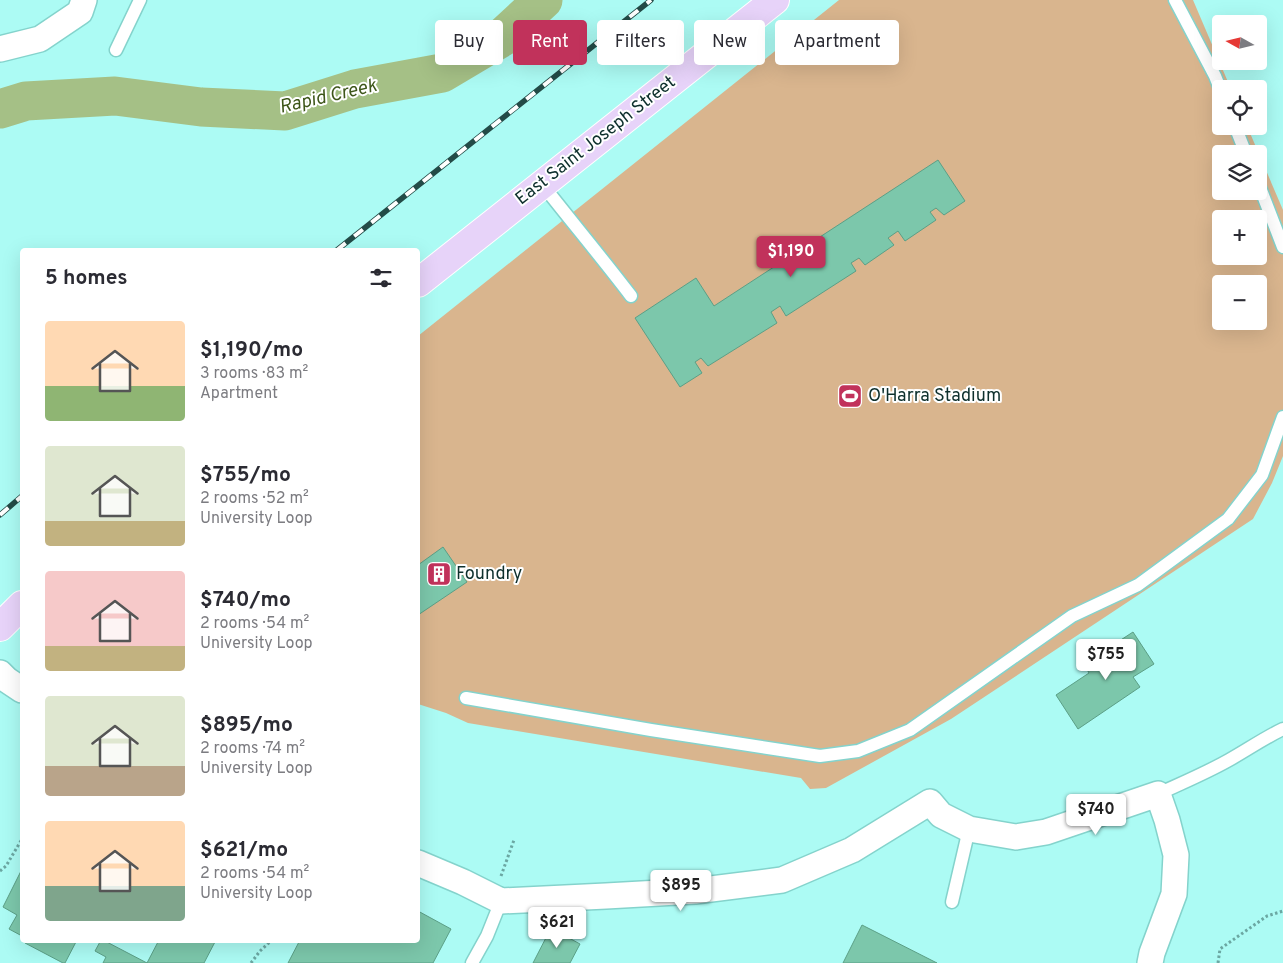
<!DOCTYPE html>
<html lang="en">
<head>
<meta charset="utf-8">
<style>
  body { margin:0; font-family:Overpass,sans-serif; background:#f7f7f7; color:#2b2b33; height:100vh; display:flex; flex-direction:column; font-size:19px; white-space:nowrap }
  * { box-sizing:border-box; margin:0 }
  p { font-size:16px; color:#7c7c81 }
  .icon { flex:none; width:28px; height:28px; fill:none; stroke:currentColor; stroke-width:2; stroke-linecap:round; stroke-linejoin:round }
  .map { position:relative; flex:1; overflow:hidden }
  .drawer { position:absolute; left:20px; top:248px; width:400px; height:695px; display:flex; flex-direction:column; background:#fff; border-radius:5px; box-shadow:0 5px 20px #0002 }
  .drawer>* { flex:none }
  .top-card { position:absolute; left:435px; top:20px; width:475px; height:45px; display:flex; gap:10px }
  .needle { width:32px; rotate:278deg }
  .tools { position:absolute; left:1212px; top:15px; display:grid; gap:10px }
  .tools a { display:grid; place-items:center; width:55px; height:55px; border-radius:5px; background:#fff; box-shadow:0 5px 20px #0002; font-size:25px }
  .price { position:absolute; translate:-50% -42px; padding:0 11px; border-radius:5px; background:#fff; color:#222; font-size:16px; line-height:32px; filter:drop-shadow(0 1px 2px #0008) }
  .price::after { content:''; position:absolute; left:50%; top:30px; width:15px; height:11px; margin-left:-8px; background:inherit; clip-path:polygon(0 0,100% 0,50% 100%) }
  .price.active { background:#c1325b; color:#fff }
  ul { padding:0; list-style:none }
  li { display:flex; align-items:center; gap:15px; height:125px; padding:0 25px }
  li span { display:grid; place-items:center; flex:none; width:140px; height:100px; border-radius:5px; color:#555 }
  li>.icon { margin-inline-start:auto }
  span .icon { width:60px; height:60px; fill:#fffc; stroke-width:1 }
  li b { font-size:21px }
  h2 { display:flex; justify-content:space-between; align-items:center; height:60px; padding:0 25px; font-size:21px }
  .chip { padding:0 18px; border-radius:5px; background:#fff; box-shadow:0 5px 20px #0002; font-size:18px; line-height:45px }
  .chip.active { background:#c1325b; color:#fff }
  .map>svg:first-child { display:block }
  .green { fill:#d9b58e; fill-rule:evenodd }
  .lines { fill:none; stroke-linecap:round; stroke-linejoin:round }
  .river { stroke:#a5c086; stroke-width:39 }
  .building { fill:#7cc7ab; stroke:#5b9f86 }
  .service-casing { stroke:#84d3cc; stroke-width:15 }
  .minor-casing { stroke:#84d3cc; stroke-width:28 }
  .primary-casing { stroke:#fff; stroke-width:30 }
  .path { stroke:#6ba7a2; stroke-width:3; stroke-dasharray:2.5 2.5; stroke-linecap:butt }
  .service { stroke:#fff; stroke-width:12 }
  .minor { stroke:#fff; stroke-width:25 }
  .primary { stroke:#e7d3f9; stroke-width:28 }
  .rail-casing { stroke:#234b47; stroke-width:5.5 }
  .rail { stroke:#fff; stroke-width:4; stroke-dasharray:11; stroke-linecap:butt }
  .labels { text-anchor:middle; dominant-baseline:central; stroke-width:4; stroke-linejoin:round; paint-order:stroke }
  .street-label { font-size:18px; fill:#0e302d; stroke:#fff }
  .poi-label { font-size:18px; fill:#0e302d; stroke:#fff; text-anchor:start }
  .water-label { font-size:19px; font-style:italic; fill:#3d5619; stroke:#fff }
</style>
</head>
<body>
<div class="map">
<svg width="1283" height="963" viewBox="0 0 1283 963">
  <rect width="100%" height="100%" fill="#acfbf4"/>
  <path class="green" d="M 839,0 L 1193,0 L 1231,89 L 1221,89 L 1221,126 L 1247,126 L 1283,210 L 1283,456 L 1272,483 L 1253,519 L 951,719 L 826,788 L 810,789 L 801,778 L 468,723 L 446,713 L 418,704 L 418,336 ZM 1221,154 L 1259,154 L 1259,191 L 1221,191 ZM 1221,219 L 1259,219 L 1259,256 L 1221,256 ZM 1221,284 L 1259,284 L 1259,321 L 1221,321 Z"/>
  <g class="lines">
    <path class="river" d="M 0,109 L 26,101 L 115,96 L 201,107 L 285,111 L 355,89 L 442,73 L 504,36 L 543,0"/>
  </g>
  <g class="building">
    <path d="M 938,160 L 965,201 L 944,215 L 936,208 L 930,212 L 936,220 L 905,241 L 898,231 L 888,238 L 894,245 L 865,265 L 859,258 L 851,263 L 856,271 L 786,316 L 780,306 L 771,312 L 777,323 L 708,366 L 701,358 L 695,362 L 702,373 L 680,387 L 635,318 L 696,278 L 714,306 Z"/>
    <path d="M 443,547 L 467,582 L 418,615 L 418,565 Z"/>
    <path d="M 1133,632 L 1154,664 L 1133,677 L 1140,687 L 1078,729 L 1056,695 L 1089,673 L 1084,664 Z"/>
    <path d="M 22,869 L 22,936 L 9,929 L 17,915 L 3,907 Z"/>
    <path d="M 418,911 L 451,929 L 433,963 L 288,963 L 300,940 L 418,940 Z"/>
    <path d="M 862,925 L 937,963 L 843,963 Z"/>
    <path d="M 551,928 L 580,944 L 570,963 L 533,963 Z"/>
    <path d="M 26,940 L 77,940 L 65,963 L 63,963 L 25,943 Z"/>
    <path d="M 101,940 L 103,940 L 147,963 L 103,963 L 106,957 L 95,951 Z"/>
    <path d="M 159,940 L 216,940 L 204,963 L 147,963 Z"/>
  </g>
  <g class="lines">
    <defs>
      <g id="service">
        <path d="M 1175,0 L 1215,76 L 1221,91"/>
        <path d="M 116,50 L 140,0"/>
        <path d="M 1235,126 L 1246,154"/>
        <path d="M 542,184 C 571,221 602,258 631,296"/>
        <path d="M 1259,185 L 1283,247"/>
        <path d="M 466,698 L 651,730 L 820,756 L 858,751 L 910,730 L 1072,616 L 1138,585 L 1228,519 L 1262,475 L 1283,417"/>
        <path d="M 1158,794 C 1182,783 1206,773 1229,760 C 1247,750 1264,738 1283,729"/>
        <path d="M 952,902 L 969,829"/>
        <path d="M 472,963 L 487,936 L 501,901"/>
      </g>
      <g id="minor">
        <path d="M 0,49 L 40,39 L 80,12 L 84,0"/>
        <path d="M 0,673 L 7,680 L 22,690"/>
        <path d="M 418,863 L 463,882 L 501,901 L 606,896 L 695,891 L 782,880 L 852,850 L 930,802 L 941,815 L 969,829 L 1016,837 L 1046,832 L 1158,794 L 1167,820 L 1176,855 L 1174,894 L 1152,953 L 1150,963"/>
      </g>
      <g id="primary">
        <path d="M 418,283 L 775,0"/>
        <path d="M 0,627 L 22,605"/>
      </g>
    </defs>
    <use href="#service" class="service-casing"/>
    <use href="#minor" class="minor-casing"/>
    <use href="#primary" class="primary-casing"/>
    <g class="path">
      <path d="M 0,871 L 6,866 L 22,839"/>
      <path d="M 501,876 L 514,840"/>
      <path d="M 251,963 L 260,951 L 272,940"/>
      <path d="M 1218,963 L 1220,949 L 1267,916 L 1283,911"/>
    </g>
    <use href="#service" class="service"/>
    <use href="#minor" class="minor"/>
    <use href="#primary" class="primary"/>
    <defs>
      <g id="rail">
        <path d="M 337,250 L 651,0"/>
        <path d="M 0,515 L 22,496"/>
      </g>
    </defs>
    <use href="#rail" class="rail-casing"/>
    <use href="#rail" class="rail"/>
  </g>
  <defs>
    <symbol id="stadium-square" viewBox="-11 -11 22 22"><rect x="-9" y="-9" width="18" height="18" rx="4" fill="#c1325b" stroke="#fff"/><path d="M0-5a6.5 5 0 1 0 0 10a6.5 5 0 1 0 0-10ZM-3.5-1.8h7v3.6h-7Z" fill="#fff"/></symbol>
    <symbol id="building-square" viewBox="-11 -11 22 22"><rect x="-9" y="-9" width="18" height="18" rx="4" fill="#c1325b" stroke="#fff"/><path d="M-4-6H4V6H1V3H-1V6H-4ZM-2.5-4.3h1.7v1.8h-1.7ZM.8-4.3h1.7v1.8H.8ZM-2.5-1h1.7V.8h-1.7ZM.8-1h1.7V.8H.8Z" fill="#fff"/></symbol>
  </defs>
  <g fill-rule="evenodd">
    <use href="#stadium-square" x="836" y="382" width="28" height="28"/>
    <use href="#building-square" x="425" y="560" width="28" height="28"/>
  </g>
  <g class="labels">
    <g class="street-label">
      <text transform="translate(596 141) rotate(-38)">East Saint Joseph Street</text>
    </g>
    <g class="poi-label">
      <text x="868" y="396">O'Harra Stadium</text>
      <text x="456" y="574">Foundry</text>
    </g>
    <g class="water-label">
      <text transform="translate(328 97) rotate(-13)">Rapid Creek</text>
    </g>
  </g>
</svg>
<div class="tools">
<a><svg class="needle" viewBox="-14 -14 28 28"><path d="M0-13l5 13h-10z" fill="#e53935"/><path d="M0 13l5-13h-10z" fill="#7c7c81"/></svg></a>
<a><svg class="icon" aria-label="locate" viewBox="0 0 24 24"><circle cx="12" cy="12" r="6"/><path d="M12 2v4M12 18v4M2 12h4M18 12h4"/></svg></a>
<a><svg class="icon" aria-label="layers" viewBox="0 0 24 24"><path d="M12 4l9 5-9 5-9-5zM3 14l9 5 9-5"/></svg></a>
<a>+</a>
<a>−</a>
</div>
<b class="price active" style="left:791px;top:278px">$1,190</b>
<b class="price" style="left:1106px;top:681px">$755</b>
<b class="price" style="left:1096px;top:836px">$740</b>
<b class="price" style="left:681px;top:912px">$895</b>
<b class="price" style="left:557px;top:949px">$621</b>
<div class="top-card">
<a class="chip">Buy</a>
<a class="chip active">Rent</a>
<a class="chip">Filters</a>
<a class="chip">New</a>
<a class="chip">Apartment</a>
</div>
<section class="drawer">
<h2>5 homes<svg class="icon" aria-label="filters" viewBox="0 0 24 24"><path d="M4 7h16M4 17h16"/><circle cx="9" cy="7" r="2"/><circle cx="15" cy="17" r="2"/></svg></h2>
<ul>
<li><span style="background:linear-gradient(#ffd9b3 65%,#8fb573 0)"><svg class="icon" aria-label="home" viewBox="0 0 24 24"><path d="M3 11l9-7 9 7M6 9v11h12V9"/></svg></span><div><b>$1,190/mo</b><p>3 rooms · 83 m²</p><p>Apartment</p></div></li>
<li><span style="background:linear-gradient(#dfe7d0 75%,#c2b280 0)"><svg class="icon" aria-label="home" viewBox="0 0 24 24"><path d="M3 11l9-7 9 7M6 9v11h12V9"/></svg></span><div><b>$755/mo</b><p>2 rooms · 52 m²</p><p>University Loop</p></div></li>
<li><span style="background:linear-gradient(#f6c9c9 75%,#c2b280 0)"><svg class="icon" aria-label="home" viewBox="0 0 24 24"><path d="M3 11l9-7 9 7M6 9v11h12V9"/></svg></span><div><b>$740/mo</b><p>2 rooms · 54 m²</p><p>University Loop</p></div></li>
<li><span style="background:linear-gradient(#dfe7d0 70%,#b9a48a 0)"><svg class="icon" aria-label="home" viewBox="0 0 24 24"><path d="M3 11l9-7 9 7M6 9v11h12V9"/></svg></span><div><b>$895/mo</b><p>2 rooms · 74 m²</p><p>University Loop</p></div></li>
<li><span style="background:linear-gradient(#ffd9b3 65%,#7fa58c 0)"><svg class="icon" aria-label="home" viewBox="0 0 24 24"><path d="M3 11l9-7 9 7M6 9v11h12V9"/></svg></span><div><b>$621/mo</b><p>2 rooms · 54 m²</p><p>University Loop</p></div></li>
</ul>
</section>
</div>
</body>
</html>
